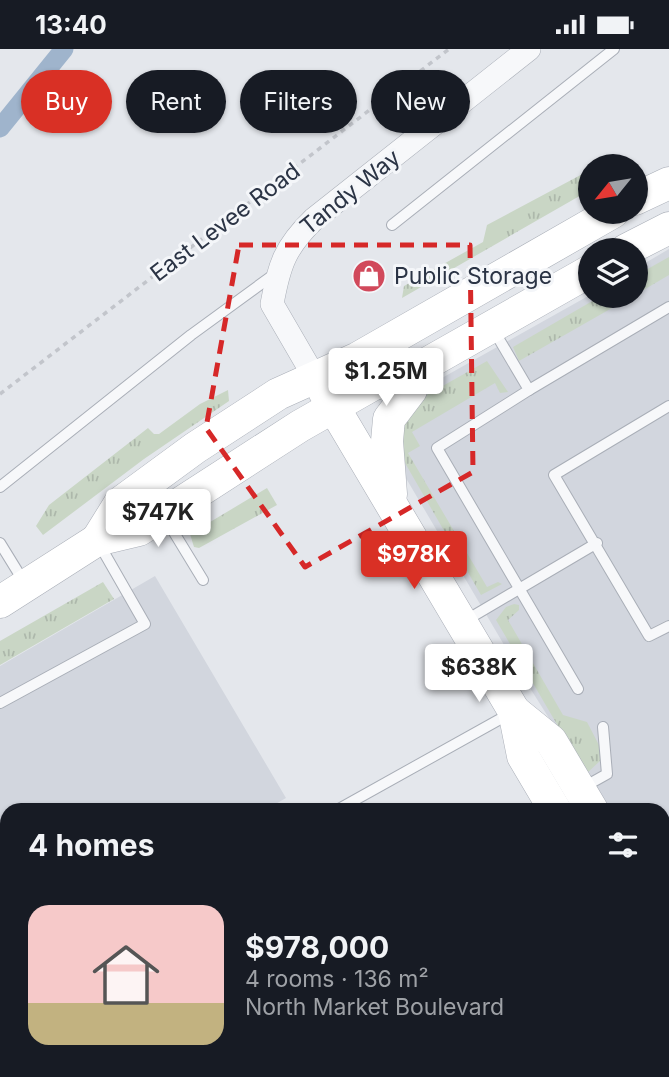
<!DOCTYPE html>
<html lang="en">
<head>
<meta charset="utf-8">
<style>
  body { margin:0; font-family:Inter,sans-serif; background:#242831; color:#f1f3f6; height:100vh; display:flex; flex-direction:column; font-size:26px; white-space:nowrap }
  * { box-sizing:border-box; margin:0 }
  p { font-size:23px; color:#9ea1a6 }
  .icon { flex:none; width:38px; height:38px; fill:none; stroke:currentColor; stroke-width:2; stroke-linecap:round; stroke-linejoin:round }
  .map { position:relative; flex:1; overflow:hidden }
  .drawer { position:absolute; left:0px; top:754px; width:670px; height:275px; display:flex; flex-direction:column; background:#171b24; border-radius:21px 21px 0 0; box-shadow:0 2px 5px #0004 }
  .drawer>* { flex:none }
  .top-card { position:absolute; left:21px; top:21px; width:628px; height:63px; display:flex; gap:14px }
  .needle { width:46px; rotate:240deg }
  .controls { position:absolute; left:578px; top:105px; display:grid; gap:14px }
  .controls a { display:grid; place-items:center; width:70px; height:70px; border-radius:50%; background:#171b24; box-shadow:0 2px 5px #0004; font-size:35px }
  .price { position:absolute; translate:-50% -60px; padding:0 16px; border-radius:7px; background:#fff; color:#222; font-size:23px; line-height:46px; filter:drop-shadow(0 2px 4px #0008) }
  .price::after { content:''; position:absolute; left:50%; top:42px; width:21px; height:16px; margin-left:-10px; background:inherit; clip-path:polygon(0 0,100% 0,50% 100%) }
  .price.selected { background:#d93025; color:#fff }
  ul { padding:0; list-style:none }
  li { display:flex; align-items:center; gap:21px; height:175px; padding:0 28px }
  li span { display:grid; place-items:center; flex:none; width:196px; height:140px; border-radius:21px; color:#555 }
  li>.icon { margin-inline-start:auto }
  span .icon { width:84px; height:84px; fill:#fffc; stroke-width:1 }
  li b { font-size:30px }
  h2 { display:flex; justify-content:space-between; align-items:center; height:84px; padding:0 28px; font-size:30px }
  .tag { padding:0 24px; border-radius:32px; background:#171b24; box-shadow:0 2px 5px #0004; font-size:24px; line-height:63px }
  .tag.selected { background:#d93025; color:#fff }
  .status { display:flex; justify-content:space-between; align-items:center; height:49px; padding:0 35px; background:#171b24; direction:ltr }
  .status svg { height:19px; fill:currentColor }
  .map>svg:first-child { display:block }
  .built { fill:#d2d6de }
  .grass { fill:url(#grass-tufts) }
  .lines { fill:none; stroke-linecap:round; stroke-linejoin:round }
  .canal { stroke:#9fb4cc; stroke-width:19 }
  .lane-casing { stroke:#a9aeb7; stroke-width:12 }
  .street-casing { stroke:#a9aeb7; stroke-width:24 }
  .secondary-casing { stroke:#a9aeb7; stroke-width:33 }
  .path { stroke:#c2c5cb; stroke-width:3.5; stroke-dasharray:5 5; stroke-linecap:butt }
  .lane { stroke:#f7f8fa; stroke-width:10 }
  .street { stroke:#f7f8fa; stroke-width:23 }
  .secondary { stroke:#fff; stroke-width:32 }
  .marked { fill:none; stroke:#d62828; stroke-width:5; stroke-dasharray:14 9; stroke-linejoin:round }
  .labels { text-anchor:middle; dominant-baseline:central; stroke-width:6; stroke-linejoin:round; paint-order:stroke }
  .street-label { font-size:23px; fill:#2b3445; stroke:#f4f6f9 }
  .poi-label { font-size:23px; fill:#2b3445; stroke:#f4f6f9; text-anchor:start }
</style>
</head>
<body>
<div class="status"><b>13:40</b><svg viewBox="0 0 49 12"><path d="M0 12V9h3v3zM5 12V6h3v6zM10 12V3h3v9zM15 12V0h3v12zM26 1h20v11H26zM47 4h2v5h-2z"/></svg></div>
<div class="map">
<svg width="669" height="1028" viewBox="0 0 669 1028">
  <defs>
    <pattern id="grass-tufts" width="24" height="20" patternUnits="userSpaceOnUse" patternTransform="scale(1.75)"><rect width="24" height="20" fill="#c9d6c5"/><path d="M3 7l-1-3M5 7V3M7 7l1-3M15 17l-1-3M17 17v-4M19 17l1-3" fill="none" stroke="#adb8ab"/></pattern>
  </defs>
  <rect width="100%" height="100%" fill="#e4e7ec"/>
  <g class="built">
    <path d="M 669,200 L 669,860 L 663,851 L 663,761 L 607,761 L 523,628 L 400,419 L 417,343 L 590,246 L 635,247 L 635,220 Z"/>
    <path d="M 155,527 L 286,749 L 265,761 L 7,761 L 7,907 L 0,911 L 0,617 Z"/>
  </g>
  <g class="grass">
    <path d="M 590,121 L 590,141 L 402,249 L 404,237 L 483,193 L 487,176 Z"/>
    <path d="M 669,208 L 669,226 L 635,246 L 635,227 Z"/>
    <path d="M 601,247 L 633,247 L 519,312 L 513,298 Z"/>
    <path d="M 487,312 L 508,343 L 500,344 L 495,334 L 412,383 L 420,397 L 408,404 L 487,538 L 498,533 L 502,535 L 481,546 L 401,407 L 402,375 L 423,348 Z"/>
    <path d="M 228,341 L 229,352 L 144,410 L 43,486 L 36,477 L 49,456 L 148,379 L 154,385 L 159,385 L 200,355 Z"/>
    <path d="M 267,439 L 277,456 L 199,499 L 194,498 L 190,485 Z"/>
    <path d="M 103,533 L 114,550 L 0,616 L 0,592 Z"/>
    <path d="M 514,555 L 519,556 L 519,561 L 508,571 L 563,666 L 587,673 L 600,698 L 600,712 L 586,725 L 496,571 L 506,558 Z"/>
    <path d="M 663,982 L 669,992 L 669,1028 L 283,1028 L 294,1022 L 663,1022 Z"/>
  </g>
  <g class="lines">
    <path class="canal" d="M 0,79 L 64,0"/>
    <defs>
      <g id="lane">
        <path d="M 392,176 L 614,0"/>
        <path d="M 493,280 L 529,341 L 437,399 L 578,640"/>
        <path d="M 529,341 L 669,258"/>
        <path d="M 669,357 L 554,426 L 649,587 L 669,577"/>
        <path d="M 0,438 L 191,286 L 276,224"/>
        <path d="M 164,467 L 203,531"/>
        <path d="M 0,494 L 24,533"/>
        <path d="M 463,573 L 597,494"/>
        <path d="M 439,630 L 479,607"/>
        <path d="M 0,654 L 145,575 L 98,493"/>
        <path d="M 582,739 L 607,725 L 603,678"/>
        <path d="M 337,761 L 511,664"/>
        <path d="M 236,1028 L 247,1022"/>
      </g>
      <path id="street" d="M 315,329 L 272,255 C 279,216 285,198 314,170 L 529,0"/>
      <g id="secondary">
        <path d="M 635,150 L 669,134"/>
        <path d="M 626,201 L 669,179"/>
        <path d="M 324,342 L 514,662 L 523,707 L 555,761"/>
        <path d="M 391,445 L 387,392 L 389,370 L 411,341 L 419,319"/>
        <path d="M 97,491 L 120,454 L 195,399 L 278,345 L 358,309 L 613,163"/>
        <path d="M 0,553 L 97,491 L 139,481 L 300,377 L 372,336 L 419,319 L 590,222"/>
        <path d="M 514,662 L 551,692 L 592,761"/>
        <path d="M 663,882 L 669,892"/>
        <path d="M 663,943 L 669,952"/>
      </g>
    </defs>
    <use href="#lane" class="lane-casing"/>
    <use href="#street" class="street-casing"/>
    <use href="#secondary" class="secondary-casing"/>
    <path class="path" d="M 0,345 L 449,0"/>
    <use href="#lane" class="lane"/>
    <use href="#street" class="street"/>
    <use href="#secondary" class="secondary"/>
  </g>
  <path class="marked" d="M 239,196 L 470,196 L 473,423 L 305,518 L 206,379 Z"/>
  <defs>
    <symbol id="shop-disc" viewBox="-11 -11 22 22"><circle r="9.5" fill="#d1495b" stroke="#f4f6f9"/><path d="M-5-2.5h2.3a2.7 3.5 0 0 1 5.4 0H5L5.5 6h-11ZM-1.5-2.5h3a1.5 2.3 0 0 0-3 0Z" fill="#fff"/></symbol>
  </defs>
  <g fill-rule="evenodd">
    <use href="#shop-disc" x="350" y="208" width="38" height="38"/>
  </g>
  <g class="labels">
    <g class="street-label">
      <text transform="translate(350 143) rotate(-39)">Tandy Way</text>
      <text transform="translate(225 173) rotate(-37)">East Levee Road</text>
    </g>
    <g class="poi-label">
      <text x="394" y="227">Public Storage</text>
    </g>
  </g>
</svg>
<div class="controls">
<a><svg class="needle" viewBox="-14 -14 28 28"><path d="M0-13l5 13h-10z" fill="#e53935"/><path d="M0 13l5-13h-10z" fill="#9ea1a6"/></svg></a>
<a><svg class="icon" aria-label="layers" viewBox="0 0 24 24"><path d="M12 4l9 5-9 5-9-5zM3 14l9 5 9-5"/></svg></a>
</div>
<b class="price" style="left:386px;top:359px">$1.25M</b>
<b class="price" style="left:158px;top:500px">$747K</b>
<b class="price selected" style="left:414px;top:542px">$978K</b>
<b class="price" style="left:479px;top:655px">$638K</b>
<div class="top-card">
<a class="tag selected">Buy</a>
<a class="tag">Rent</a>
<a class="tag">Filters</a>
<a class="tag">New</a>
</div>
<section class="drawer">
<h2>4 homes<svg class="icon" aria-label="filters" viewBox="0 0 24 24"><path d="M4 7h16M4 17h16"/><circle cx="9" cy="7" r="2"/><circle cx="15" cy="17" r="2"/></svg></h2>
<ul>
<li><span style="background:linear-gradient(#f6c9c9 70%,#c2b280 0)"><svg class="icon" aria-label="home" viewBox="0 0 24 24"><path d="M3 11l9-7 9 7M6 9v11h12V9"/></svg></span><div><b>$978,000</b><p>4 rooms · 136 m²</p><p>North Market Boulevard</p></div></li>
</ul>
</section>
</div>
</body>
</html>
